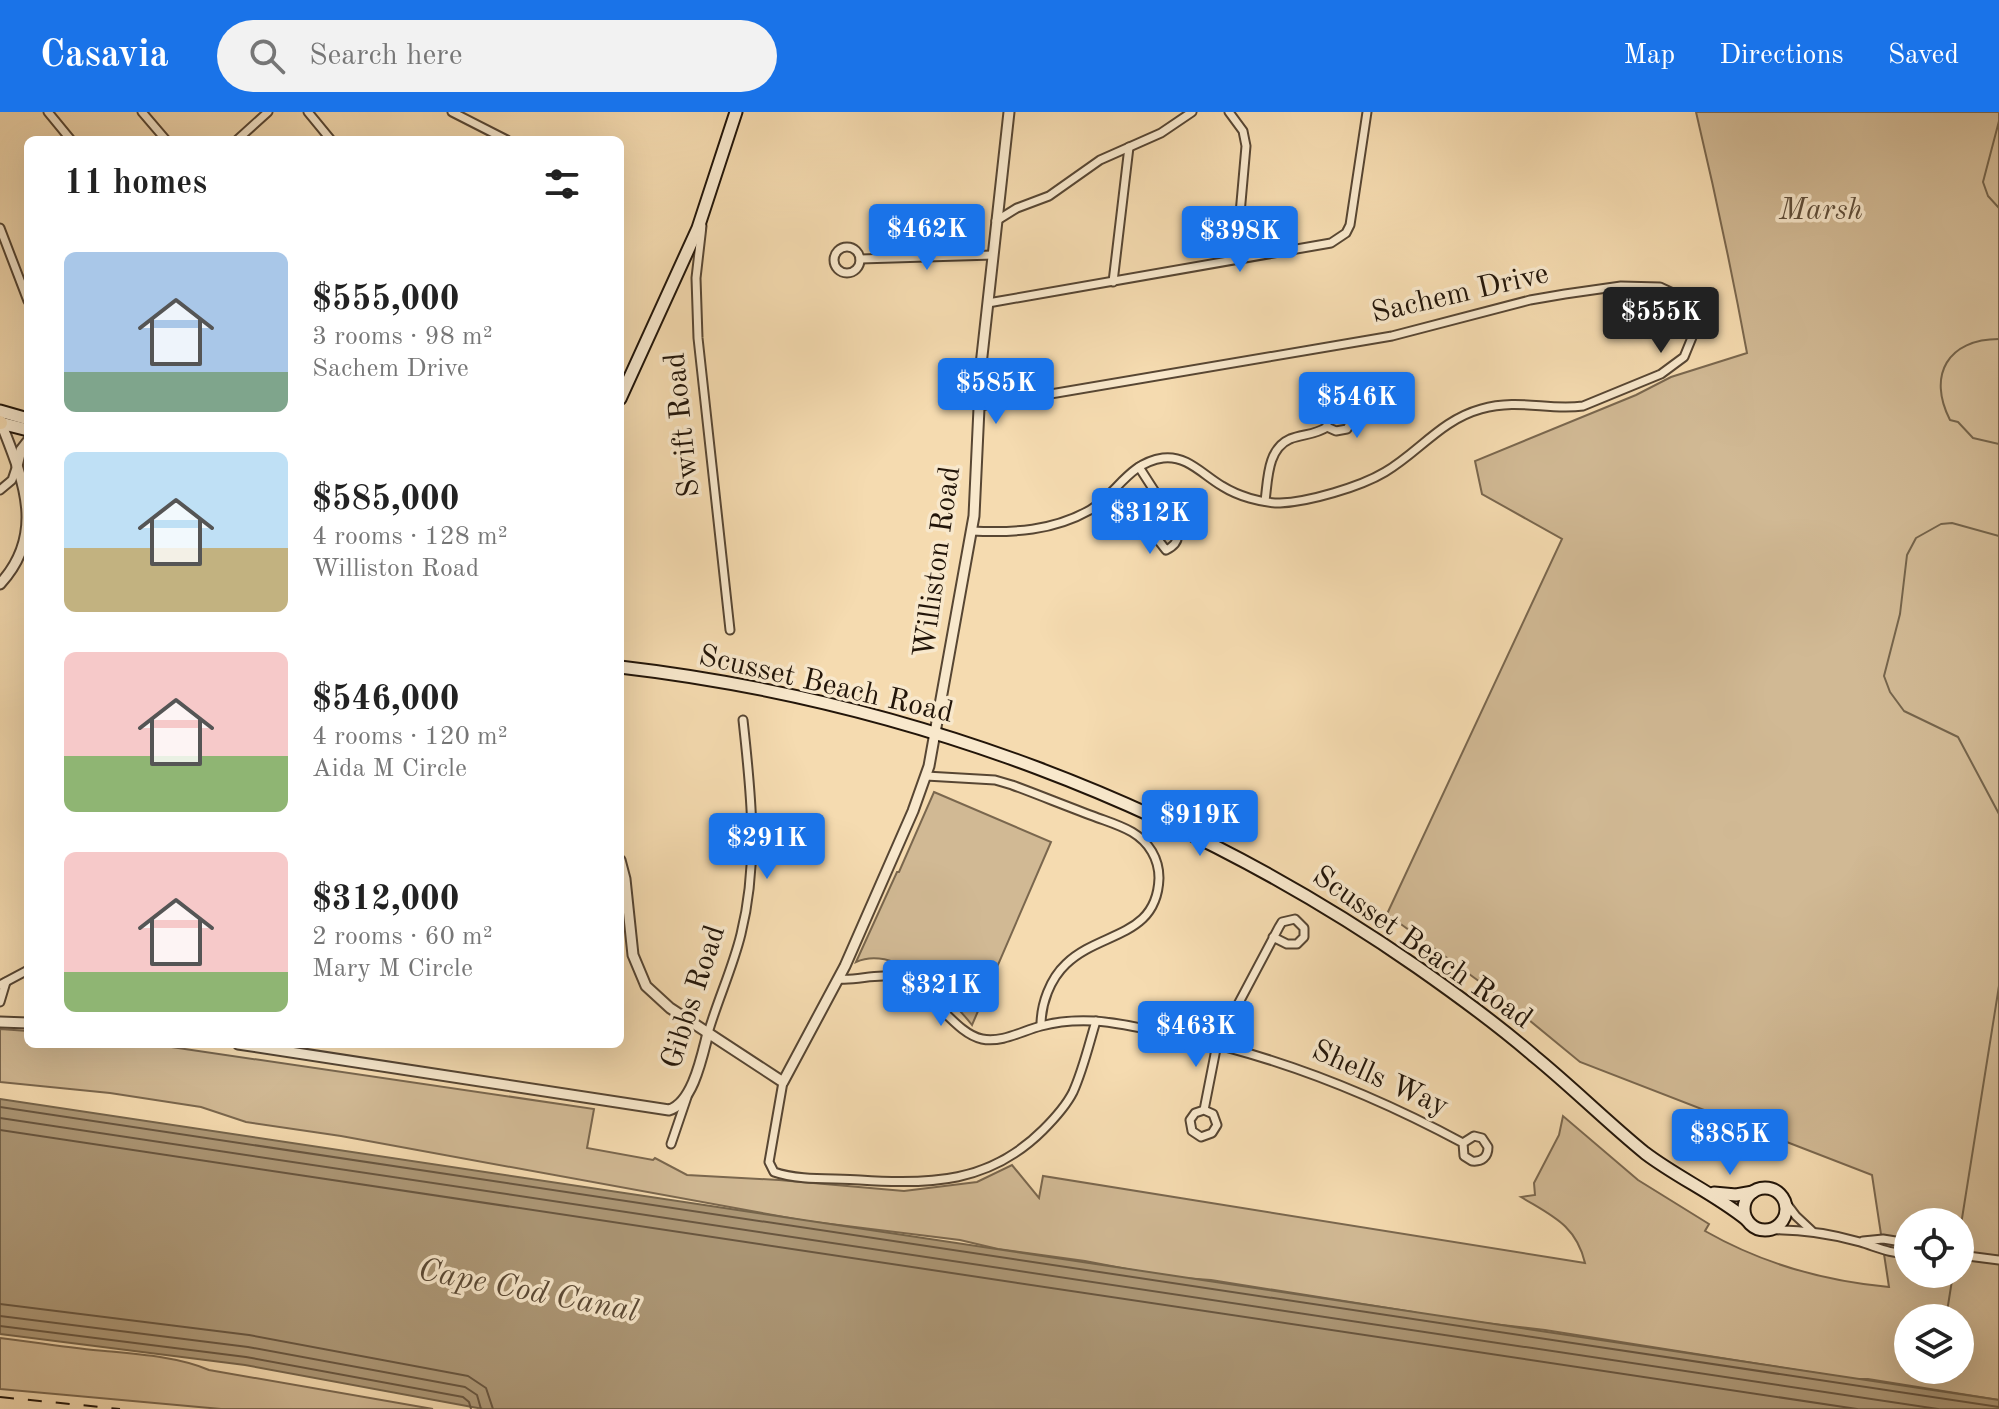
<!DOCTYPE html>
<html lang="en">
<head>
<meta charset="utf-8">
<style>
  body { margin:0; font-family:"Old Standard TT",serif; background:#f2f2f2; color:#222; height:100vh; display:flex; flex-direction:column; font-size:30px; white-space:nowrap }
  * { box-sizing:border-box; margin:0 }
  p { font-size:26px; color:#767676 }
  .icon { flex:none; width:44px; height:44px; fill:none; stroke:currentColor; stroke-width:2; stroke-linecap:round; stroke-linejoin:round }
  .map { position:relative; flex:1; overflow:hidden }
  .panel { position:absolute; left:24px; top:24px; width:600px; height:912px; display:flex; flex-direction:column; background:#fff; border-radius:12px; box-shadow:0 8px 32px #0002 }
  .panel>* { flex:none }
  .fabs { position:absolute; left:1894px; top:1096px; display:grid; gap:16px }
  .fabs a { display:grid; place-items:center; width:80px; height:80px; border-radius:50%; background:#fff; box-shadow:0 8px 32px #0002; font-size:40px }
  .price { position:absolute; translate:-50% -68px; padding:0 18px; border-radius:8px; background:#1a73e8; color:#fff; font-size:26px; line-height:52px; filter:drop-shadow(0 2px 4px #0008) }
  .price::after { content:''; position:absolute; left:50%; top:48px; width:24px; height:18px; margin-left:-12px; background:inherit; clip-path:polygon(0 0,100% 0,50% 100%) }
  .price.active { background:#222; color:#fff }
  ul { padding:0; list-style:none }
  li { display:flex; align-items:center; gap:24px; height:200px; padding:0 40px }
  li span { display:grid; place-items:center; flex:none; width:224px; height:160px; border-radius:12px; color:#555 }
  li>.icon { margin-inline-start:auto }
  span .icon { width:96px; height:96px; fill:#fffc; stroke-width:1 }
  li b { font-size:34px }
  h2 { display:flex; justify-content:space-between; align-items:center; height:96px; padding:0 40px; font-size:34px }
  header { display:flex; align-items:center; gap:48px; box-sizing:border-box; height:112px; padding:0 40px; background:#1a73e8; color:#fff }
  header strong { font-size:38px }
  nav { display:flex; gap:44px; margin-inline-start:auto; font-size:28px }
  .search { width:560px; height:72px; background:#f2f2f2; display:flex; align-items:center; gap:20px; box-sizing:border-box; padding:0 28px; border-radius:44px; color:#767676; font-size:30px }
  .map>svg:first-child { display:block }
  .green { fill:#d1b994; stroke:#7a674e; stroke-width:2; fill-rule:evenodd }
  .water { fill:#ad9877; stroke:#75644b; stroke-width:2 }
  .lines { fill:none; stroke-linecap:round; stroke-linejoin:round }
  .shore { stroke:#685640; stroke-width:2 }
  .stream { stroke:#75644b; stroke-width:2 }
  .minor-casing { stroke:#574633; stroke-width:11 }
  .tertiary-casing { stroke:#574633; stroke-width:13 }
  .secondary-casing { stroke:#221509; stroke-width:15 }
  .trunk-casing { stroke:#221509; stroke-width:16 }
  .minor { stroke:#f8e8cc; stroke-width:7 }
  .tertiary { stroke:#f8e8cc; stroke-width:9 }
  .secondary { stroke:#f8e8cc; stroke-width:11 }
  .trunk { stroke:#f5dbb0; stroke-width:12 }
  .rail { stroke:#221509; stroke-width:2; stroke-dasharray:14 14; stroke-linecap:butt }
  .labels { text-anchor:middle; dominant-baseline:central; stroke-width:7; stroke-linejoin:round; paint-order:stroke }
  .park-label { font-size:30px; font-style:italic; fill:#5f4e3a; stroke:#f8e8cc }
  .street-label { font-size:30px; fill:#221509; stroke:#f8e8cc }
  .water-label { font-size:32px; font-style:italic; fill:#5a4935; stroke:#f8e8cc }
</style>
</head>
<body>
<header>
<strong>Casavia</strong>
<div class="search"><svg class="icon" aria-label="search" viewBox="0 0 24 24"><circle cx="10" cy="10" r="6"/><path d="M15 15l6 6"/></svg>Search here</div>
<nav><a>Map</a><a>Directions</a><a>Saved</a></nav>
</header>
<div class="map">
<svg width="1999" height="1297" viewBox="0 0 1999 1297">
  <rect width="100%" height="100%" fill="#f5dbb0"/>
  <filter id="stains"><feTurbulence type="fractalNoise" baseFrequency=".0025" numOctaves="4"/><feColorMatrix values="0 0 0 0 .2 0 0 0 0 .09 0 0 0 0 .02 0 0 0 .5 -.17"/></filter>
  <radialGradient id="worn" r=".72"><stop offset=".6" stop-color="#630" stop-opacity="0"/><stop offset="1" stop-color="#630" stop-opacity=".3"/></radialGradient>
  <g class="green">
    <path d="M 1696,0 L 1999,0 L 1999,1288 L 1868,1267 L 1853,1267 L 1545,1218 L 1432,1205 L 1413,1200 L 1211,1168 L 1169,1165 L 1085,1149 L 998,1137 L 960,1128 L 806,1109 L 341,1024 L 246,1010 L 201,995 L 110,981 L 0,970 L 0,917 L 28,919 L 28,932 L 151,932 L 594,997 L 587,1036 L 653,1048 L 655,1046 L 687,1063 L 779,1068 L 904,1079 L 977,1070 L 1012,1053 L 1039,1086 L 1043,1064 L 1585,1151 C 1576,1113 1552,1104 1521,1085 L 1535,1083 L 1534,1071 L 1559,1023 L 1563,1004 L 1638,1068 L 1709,1112 L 1705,1119 C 1763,1152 1823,1169 1889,1175 L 1872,1063 L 1580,950 L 1506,889 L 1387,802 L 1562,427 L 1482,382 L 1475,349 L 1636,283 L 1671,265 L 1747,241 C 1732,160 1715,80 1696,0 ZM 1908,1110 L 1960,1110 L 1960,1162 L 1908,1162 ZM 1908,1206 L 1960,1206 L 1960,1258 L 1908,1258 Z"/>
    <path d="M 934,680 L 1051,730 L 972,913 C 949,884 896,832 856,850 L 897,760 L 899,760 Z"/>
    <path d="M 0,1226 C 35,1230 70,1236 105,1239 C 138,1242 179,1245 209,1258 L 433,1297 L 221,1297 L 0,1277 Z"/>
  </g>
  <path class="water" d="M 0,987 L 1999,1288 L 1999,1297 L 483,1297 L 245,1253 L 0,1222 Z"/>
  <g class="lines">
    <g class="shore">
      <path d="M 0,995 L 1999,1295"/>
      <path d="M 0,1006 L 1938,1297"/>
      <path d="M 0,1018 L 1857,1297"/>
      <path d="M 0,1192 L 249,1223 L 468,1264 L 486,1276 L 493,1297"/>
      <path d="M 0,1204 L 248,1235 L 465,1275 L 477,1283 L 481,1297"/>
      <path d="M 0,1214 L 246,1245 L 463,1285 L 469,1290 L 471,1297"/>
    </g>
    <g class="stream">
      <path d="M 1999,9 L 1983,70 L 1988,84 L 1999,96"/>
      <path d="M 1999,227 C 1948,227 1927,263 1950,308 L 1958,310 L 1973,326 L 1999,332"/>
      <path d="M 1999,424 L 1952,411 L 1941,412 L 1916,426 L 1907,443 L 1900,502 L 1884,564 L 1890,580 L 1904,599 L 1958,625 L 1999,702"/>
      <path d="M 1960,1119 L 1999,874"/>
      <path d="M 1946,1206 L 1953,1162"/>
    </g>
    <defs>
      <g id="minor">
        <path d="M 48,0 L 71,28"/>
        <path d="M 142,0 L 166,28"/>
        <path d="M 308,0 L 331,28"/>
        <path d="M 452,0 L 507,28"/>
        <path d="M 1229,0 L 1243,19 L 1246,34 L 1236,147"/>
        <path d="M 237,28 L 268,0"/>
        <path d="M 996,109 L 1017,96 L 1049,84 L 1100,48 L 1161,21 L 1192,0"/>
        <path d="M 702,114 L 696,166 L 698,226 L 730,518"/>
        <path d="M 0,116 L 28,189"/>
        <circle cx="847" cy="148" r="13"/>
        <path d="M 860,147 L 993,143"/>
        <path d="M 1113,170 L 1129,35"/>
        <path d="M 988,191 L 1331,131 L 1346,121 L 1350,113 L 1367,0"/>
        <path d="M 1139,355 L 1166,397 L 1168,408 L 1163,415 L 1159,429 L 1166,438 C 1182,430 1180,419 1168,408"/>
        <path d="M 0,378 L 12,368 L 16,356"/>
        <path d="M 1265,389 C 1268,368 1267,337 1290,327 C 1303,322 1315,323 1327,315 L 1336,319 L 1347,317 L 1353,306 L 1347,293 L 1338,291 L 1327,299 L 1327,315"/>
        <path d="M 972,419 C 1013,421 1053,419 1090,398 C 1117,382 1128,351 1163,346 C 1187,343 1203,363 1222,374 C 1238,384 1261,391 1280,391 C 1308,390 1360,375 1385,360 C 1419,340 1441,308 1481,297 C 1519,286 1548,299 1583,294 L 1661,262 L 1684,245 L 1693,223 L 1692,211 L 1686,192 L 1675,182 L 1660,175 L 1621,174 L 1565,182 L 1530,188 L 1392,224 L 980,294"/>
        <path d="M 926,664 L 995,668 L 1012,673 C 1039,683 1066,694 1093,704 C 1106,709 1120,713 1132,720 C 1149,730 1159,747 1159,766 C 1157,826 1100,819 1066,852 C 1050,867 1041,892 1041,913"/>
        <path d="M 839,867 C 857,869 876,861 894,865 C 932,875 953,921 982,927 C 1002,931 1022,919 1041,914 C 1059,909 1077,908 1095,909 C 1123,911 1151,918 1179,924 C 1280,945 1372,982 1463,1031 L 1464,1044 L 1472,1049 C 1482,1050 1488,1045 1488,1035 L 1482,1026 L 1474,1024 L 1463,1031"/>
        <path d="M 0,873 L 28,858"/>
        <path d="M 0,890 L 6,870"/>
        <path d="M 708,921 C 718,887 733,855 741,822 C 759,750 751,680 743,608"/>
        <path d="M 783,970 L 769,1050 L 774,1060 C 800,1069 833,1066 860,1068 C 930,1073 990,1071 1043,1018 C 1054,1007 1066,994 1073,980 C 1083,958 1089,932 1096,909"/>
        <path d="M 1204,998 L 1195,1001 L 1190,1008 L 1192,1019 L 1201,1025 L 1212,1021 L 1217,1013 L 1213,1002 L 1204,998 L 1217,932 L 1279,815 L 1282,810 L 1295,807 L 1304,816 L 1304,825 L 1297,832 L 1287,832 L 1273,825"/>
        <path d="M 671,1032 L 687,985"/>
        <path d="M 1784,1088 L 1796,1104 L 1812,1119"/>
        <path d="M 1766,1118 C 1796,1117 1831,1122 1860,1130 C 1877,1135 1890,1142 1908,1141"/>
        <path d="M 1863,1129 L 1883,1127 L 1908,1131"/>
        <path d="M 1960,1143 L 1999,1148"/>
      </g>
      <g id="tertiary">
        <path d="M 17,354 L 21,338 L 28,329"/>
        <path d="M 0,472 C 47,421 23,367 1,311"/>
        <path d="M 620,748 L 625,767 L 633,843 L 646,874 L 670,896 L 783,970 L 845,854 L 913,699 L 929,654 L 974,404 L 981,253 L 1009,0"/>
        <path d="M 0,910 L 28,911"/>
        <path d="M 238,932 L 669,998 C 693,991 702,944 708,921"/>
      </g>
      <g id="secondary">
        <path d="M 620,287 L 698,116 L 736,0"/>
        <path d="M 0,299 L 28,307"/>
        <path d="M 1,311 L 28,318"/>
        <path d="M 620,555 C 905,588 1181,691 1417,855 C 1457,883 1497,912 1534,944 C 1572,975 1607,1010 1645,1041 C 1678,1066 1715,1082 1747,1108"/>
        <circle cx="1765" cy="1097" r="21"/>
        <path d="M 1714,1081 L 1736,1083 L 1753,1080"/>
      </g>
      <path id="trunk" d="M 0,310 L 1,311"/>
    </defs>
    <use href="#minor" class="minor-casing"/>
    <use href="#tertiary" class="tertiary-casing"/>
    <use href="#secondary" class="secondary-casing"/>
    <use href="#trunk" class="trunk-casing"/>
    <use href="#minor" class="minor"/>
    <use href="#tertiary" class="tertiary"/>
    <use href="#secondary" class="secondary"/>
    <use href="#trunk" class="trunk"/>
    <path class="rail" d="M 0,1285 L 120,1297"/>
  </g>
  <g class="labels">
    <g class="park-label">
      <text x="1821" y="99">Marsh</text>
    </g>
    <g class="street-label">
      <text transform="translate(1460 182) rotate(-13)">Sachem Drive</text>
      <text transform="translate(683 313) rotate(-96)">Swift Road</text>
      <text transform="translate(938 450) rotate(-82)">Williston Road</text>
      <text transform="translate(826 573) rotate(13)">Scusset Beach Road</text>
      <text transform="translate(1422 836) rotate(35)">Scusset Beach Road</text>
      <text transform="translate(694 885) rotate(-72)">Gibbs Road</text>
      <text transform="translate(1380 967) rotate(24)">Shells Way</text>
    </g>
    <g class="water-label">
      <text transform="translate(528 1180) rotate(11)">Cape Cod Canal</text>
    </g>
  </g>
  <rect width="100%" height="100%" filter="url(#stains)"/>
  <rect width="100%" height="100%" fill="url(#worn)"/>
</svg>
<div class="fabs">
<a><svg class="icon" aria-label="locate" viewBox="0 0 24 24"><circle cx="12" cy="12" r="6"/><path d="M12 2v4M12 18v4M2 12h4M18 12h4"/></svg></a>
<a><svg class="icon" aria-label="layers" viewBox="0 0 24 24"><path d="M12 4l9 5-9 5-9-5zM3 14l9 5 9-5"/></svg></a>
</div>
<b class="price" style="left:927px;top:160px">$462K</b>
<b class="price" style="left:1240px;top:162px">$398K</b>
<b class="price active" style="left:1661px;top:243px">$555K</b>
<b class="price" style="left:996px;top:314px">$585K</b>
<b class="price" style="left:1357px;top:328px">$546K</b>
<b class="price" style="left:1150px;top:444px">$312K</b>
<b class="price" style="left:1200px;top:746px">$919K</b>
<b class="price" style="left:767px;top:769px">$291K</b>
<b class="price" style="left:941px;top:916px">$321K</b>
<b class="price" style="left:1196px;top:957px">$463K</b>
<b class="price" style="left:1730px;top:1065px">$385K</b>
<section class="panel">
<h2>11 homes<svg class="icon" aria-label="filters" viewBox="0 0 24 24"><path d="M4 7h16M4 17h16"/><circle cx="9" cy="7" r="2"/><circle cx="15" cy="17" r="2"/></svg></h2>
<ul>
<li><span style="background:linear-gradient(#a9c7e8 75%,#7fa58c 0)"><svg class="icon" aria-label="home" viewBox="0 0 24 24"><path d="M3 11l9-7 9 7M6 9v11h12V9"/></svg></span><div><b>$555,000</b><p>3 rooms · 98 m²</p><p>Sachem Drive</p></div></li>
<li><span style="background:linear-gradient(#bfe0f5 60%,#c2b280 0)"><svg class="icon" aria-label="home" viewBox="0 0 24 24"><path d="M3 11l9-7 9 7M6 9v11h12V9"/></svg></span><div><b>$585,000</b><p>4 rooms · 128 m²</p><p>Williston Road</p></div></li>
<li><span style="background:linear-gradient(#f6c9c9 65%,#8fb573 0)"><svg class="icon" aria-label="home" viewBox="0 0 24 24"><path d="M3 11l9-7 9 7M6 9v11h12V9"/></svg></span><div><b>$546,000</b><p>4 rooms · 120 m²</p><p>Aida M Circle</p></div></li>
<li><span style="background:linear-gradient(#f6c9c9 75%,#8fb573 0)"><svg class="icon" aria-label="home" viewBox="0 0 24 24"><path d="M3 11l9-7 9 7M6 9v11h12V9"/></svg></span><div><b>$312,000</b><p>2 rooms · 60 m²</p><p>Mary M Circle</p></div></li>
</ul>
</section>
</div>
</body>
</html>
